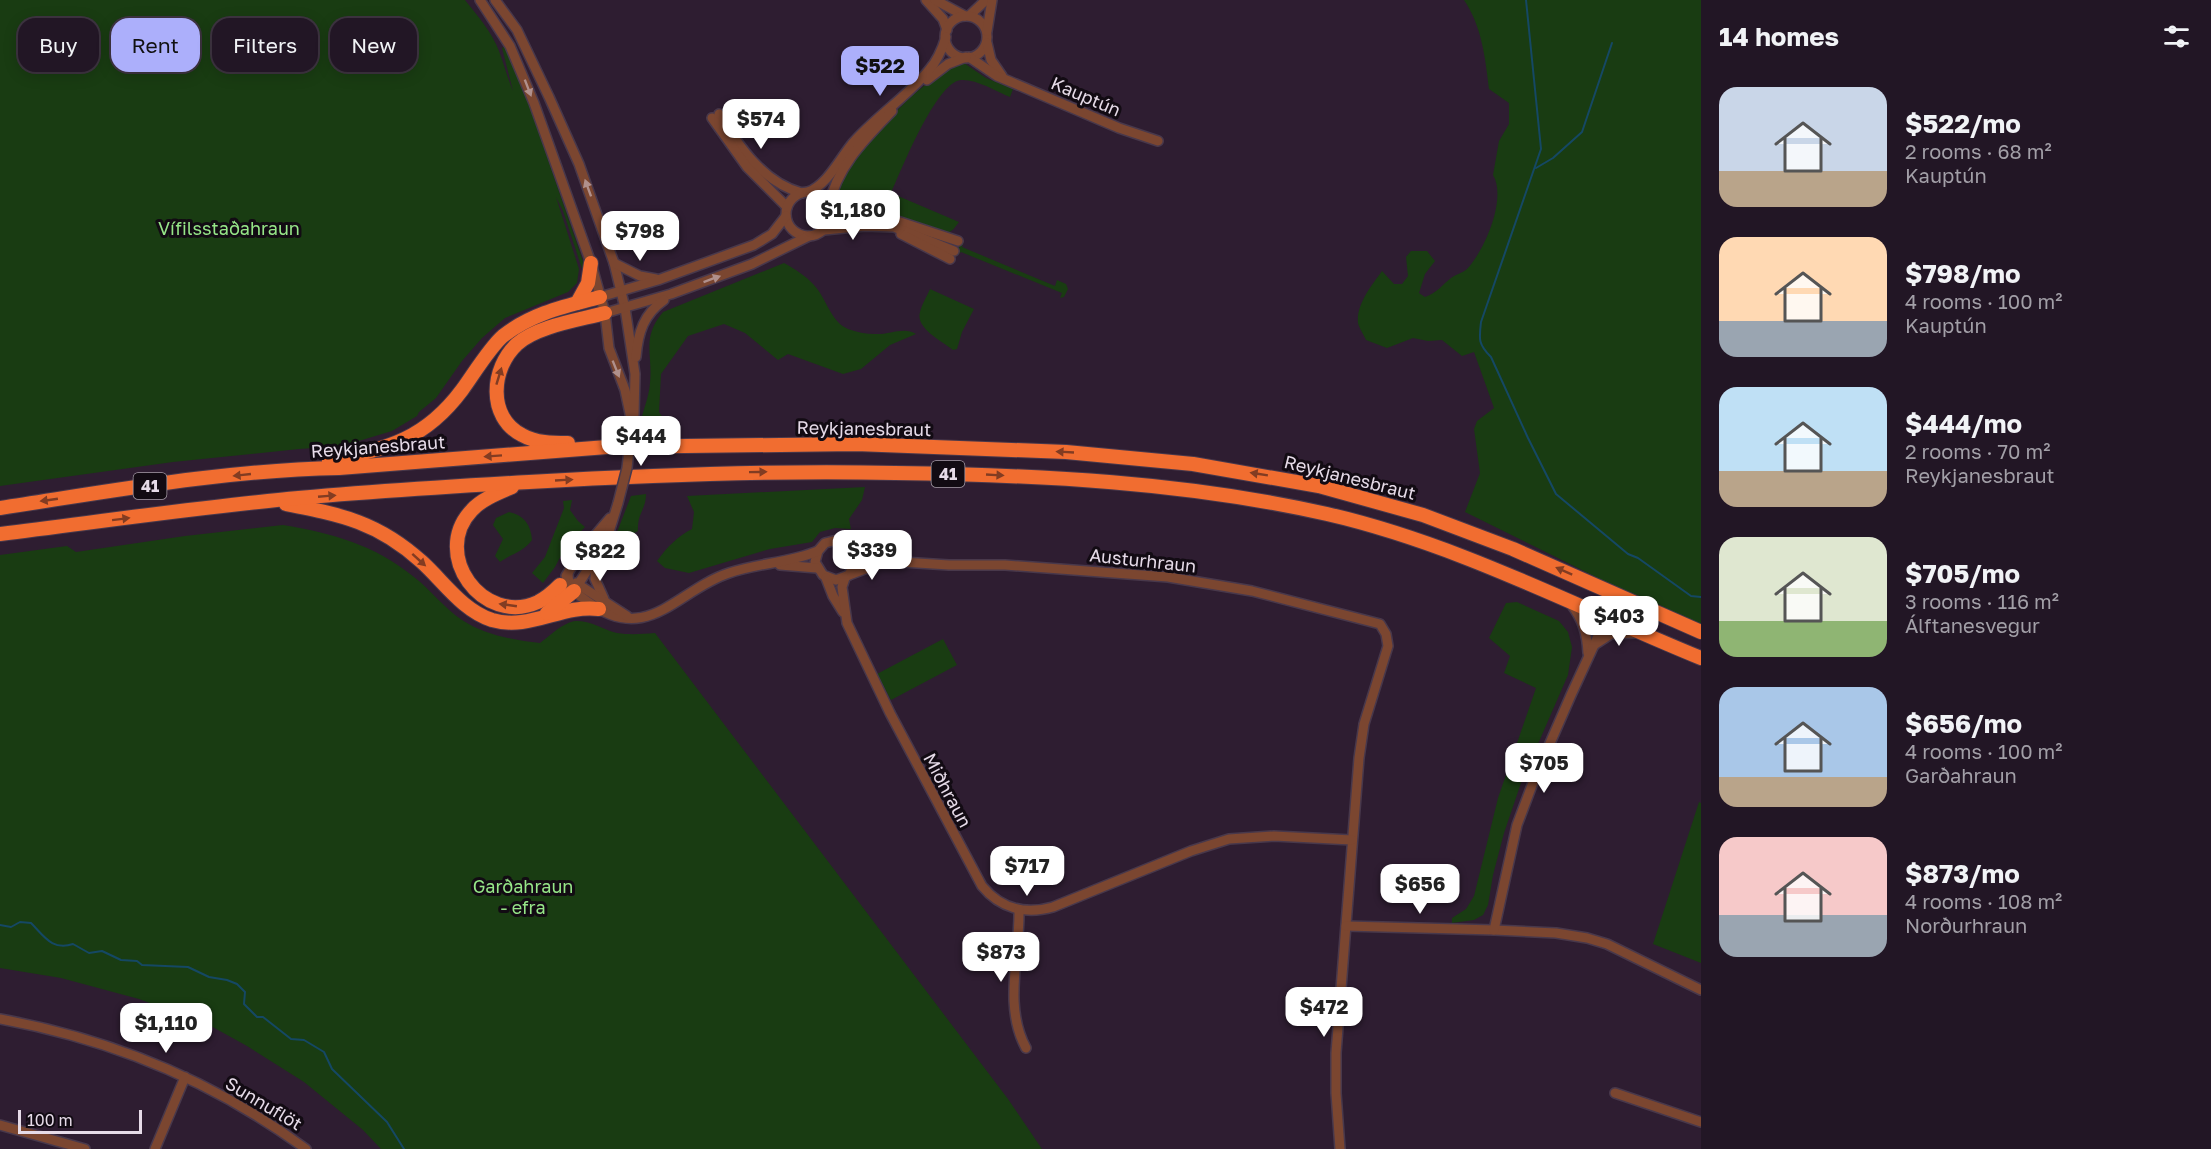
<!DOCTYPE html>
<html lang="en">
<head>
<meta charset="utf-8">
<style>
  body { margin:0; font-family:"Golos Text",sans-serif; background:#2a1f2d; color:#f1f3f6; height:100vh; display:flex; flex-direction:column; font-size:22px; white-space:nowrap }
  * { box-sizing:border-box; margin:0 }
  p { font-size:20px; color:#a29fa7 }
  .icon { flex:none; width:33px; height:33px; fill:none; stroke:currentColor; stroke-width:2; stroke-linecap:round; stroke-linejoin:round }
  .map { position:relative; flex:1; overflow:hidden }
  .details { display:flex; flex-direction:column; background:#221625; width:510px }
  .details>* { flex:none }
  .top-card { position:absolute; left:18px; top:18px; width:570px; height:54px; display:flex; gap:12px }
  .scale { position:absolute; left:18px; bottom:15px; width:124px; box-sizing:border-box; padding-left:6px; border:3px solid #e6dbe8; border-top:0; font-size:16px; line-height:21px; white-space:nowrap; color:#e6dbe8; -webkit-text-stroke:4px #120b13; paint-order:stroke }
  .price { position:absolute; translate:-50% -51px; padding:0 14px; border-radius:12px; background:#fff; color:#222; font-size:20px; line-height:39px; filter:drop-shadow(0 2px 3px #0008) }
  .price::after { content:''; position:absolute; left:50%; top:36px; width:18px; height:14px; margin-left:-9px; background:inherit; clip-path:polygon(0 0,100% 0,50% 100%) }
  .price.active { background:#acaffb; color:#111 }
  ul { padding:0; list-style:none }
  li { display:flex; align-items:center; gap:18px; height:150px; padding:0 18px }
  li span { display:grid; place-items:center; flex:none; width:168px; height:120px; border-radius:18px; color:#555 }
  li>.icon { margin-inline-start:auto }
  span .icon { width:72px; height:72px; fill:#fffc; stroke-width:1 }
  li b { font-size:26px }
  h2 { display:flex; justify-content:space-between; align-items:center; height:72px; padding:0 18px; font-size:26px }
  .chip { padding:0 21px; border-radius:18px; background:#221625; box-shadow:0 3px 15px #0003,0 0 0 2px #3f3542; font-size:21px; line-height:54px }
  .chip.active { background:#acaffb; color:#111 }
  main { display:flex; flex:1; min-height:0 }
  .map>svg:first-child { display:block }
  .green { fill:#193c12 }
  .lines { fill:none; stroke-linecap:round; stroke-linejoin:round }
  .stream { stroke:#154864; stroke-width:2 }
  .minor-casing { stroke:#48384b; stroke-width:12 }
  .highway-casing { stroke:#48384b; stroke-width:16 }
  .minor { stroke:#7b4630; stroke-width:9 }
  .highway { stroke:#f16d30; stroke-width:14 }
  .minor-bridge-casing { stroke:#48384b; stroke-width:12; stroke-linecap:butt }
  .minor-bridge { stroke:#7b4630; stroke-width:9 }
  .oneway { fill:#b0908c }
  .oneway2 { fill:#823c22 }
  .labels { text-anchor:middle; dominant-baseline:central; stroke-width:6; stroke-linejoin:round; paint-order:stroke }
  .shield { fill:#120b13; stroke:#a69da8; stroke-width:1.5 }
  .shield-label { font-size:16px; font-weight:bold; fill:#e6dbe8 }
  .street-label { font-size:18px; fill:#e6dbe8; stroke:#120b13 }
  .park-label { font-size:18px; fill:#96e688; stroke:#120b13 }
</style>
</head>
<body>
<main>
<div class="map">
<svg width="1701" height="1149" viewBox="0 0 1701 1149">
  <rect width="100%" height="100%" fill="#2e1d31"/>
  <g class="green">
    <path d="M 0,0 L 465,0 C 477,15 492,32 499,51 C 504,64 507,77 513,91 L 502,48 L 505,46 L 522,84 L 586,270 L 583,272 L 563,211 L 556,197 L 579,269 L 577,283 L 568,292 L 505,318 L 482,338 L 462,361 L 436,398 L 419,412 L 417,416 L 392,431 L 342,446 L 299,449 L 173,462 L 0,486 Z"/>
    <path d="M 1464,0 L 1701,0 L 1701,628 L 1595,581 L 1596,577 L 1465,512 L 1480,473 L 1474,429 L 1477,421 L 1494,408 L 1474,352 L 1462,356 L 1442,340 L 1428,341 L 1413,338 L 1387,348 L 1366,340 C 1364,335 1359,328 1358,323 C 1356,304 1372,285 1382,271 L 1394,284 L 1402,284 L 1408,276 L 1406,257 L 1411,251 L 1427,251 L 1435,261 L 1425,274 L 1419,293 L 1425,297 C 1437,293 1442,285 1451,278 C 1456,274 1463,273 1467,269 C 1485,250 1507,198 1493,175 L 1499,141 L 1509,124 L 1509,103 L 1489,89 C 1485,57 1482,27 1464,0 Z"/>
    <path d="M 961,61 L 986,78 L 1013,89 L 1010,97 C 996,91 976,79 961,80 C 936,82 901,171 891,193 L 959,222 C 955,227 952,233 945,233 C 939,233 932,229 927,227 C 914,222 901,218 888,215 C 875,213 842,217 835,206 C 825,187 897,109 912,96 C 927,82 944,72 961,61 Z"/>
    <path d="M 964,241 L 962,247 L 1055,286 L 1057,280 L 1066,284 L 1068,289 L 1064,297 L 1060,298 L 1062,293 L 961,252 L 957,256 L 960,243 Z"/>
    <path d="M 784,263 C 795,269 806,276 814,285 C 827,299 830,321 848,329 C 856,332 866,334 875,334 C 889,335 904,326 916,334 L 890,345 L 861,369 L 843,374 L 788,354 L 778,360 L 745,333 L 724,324 L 688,336 L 661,374 L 659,412 L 670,428 L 640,424 C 643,410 649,397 650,383 C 653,354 641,338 663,312 Z"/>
    <path d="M 930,289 L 974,309 L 962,332 L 957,349 L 953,350 C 942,341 915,328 920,312 C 922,304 927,296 930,289 Z"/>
    <path d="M 865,487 L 862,500 L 849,519 L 851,529 L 835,528 L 820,532 L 812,542 L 770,549 L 689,573 L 665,568 L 657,561 C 667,547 678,536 692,529 L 694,512 L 687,496 Z"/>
    <path d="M 646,494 C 646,510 637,513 638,531 L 612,545 L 631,496 Z"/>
    <path d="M 572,500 L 570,510 L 578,521 L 585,527 L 565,548 L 555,567 L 543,583 L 532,573 L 545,557 L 564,508 L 563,501 Z"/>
    <path d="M 509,512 C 524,515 531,525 532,540 C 523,552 513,553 500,562 L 495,556 L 503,539 L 493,525 L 496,518 Z"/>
    <path d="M 283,525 C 332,533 375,545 414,577 C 431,590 444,608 462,620 C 485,635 513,640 540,643 C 550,636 563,622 576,621 C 590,620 604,630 617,633 C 630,635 642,634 655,633 L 1008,1099 L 1042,1149 L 381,1149 L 363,1130 L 304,1082 L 247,1046 L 209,1025 L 139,999 L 61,978 L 0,968 L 0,555 L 67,546 L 76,552 L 185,536 Z"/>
    <path d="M 1517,602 L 1559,621 L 1568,632 L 1572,647 L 1568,675 L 1521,783 L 1504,833 L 1493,875 L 1488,905 L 1483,915 L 1474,920 L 1452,923 L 1452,918 L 1466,909 L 1474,896 L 1498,798 L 1536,688 L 1504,673 L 1510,656 L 1489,638 L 1506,603 Z"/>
    <path d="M 943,639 L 957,665 L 891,700 L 877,674 Z"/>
    <path d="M 1699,802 L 1701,803 L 1701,963 L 1653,944 Z"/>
  </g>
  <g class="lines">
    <g class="stream">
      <path d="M 1526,0 L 1541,149 L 1481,322 C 1479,339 1478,344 1491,357 L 1528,438 L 1556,494 L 1628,554 L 1638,558 L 1691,596 L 1701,597"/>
      <path d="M 1536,168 L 1553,158 L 1582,132 L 1612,43"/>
      <path d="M 0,925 L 11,927 L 20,922 L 31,923 C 44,936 52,951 73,944 L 89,953 L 102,951 L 121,960 L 137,961 L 142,965 L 188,967 L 209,977 L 227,980 L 237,984 L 245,992 L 244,1004 L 257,1017 L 263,1017 L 291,1039 L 304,1040 L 324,1052 L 332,1069 L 387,1122 L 404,1149"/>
    </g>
    <defs>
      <g id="minor">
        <path d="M 480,0 L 510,46 L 534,103 L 591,263 L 605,313 L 609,348 L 625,390 L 632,423"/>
        <path d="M 495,0 L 517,30 L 549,97 L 579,164 L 614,263 L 625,308 L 635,374 L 634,415"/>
        <path d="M 926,0 L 943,19 L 947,30"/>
        <path d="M 935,0 L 965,16"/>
        <path d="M 969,16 L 986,0"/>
        <circle cx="966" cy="37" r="21"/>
        <path d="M 987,31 L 992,0"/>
        <path d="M 987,43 L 991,60 L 1002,76"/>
        <path d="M 969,57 L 997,76 L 1119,128 L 1158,141"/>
        <path d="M 927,80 L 948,64 L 966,57"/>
        <path d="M 719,114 C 738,145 763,183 802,193"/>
        <path d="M 712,118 L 747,167 L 787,207"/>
        <circle cx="808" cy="214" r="22"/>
        <path d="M 808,192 C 827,185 839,160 852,144 C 875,117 907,97 929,70 C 938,60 942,50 946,37"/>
        <path d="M 829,206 C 836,167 866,138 892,111"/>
        <path d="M 830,212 L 844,217 L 897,221 L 958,241"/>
        <path d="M 824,230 L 865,226 L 894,227 L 954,251"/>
        <path d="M 901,234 L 950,259"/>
        <path d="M 614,263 L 640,276 L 656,279"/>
        <path d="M 600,297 L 658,280 L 754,245 L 772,234 L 786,216"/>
        <path d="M 605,313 L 671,294 L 752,264 L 809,236"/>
        <path d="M 636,357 C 638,332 644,314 664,300"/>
        <path d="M 596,561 L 595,579 L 604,599"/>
        <path d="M 886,561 L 836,580 L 823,575 L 815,562 L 818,551 L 825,543 L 837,540 L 847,544 L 858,552 L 886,561 L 949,565 L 1005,565 L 1168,577 L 1252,591 L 1380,624 L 1386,634 L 1388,646 L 1364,724 L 1359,758 L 1336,1053 L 1336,1093 L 1340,1149"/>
        <path d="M 780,565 L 817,568"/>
        <path d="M 568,574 C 568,588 577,594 588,602 C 648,646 677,590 729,573 C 758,563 789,563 818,551"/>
        <path d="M 849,575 L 855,563 L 851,548"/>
        <path d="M 566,576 L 581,552 L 610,518"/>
        <path d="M 826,578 L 833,596 L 843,612"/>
        <path d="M 845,578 L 842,587 L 847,623 L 890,713 L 982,886 C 1000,908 1025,915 1053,907 L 1191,851 L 1229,839 L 1274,836 L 1352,840"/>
        <path d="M 576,583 L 627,616"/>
        <path d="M 574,591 L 602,547 L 609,532 L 618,503"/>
        <path d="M 1571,604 C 1583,620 1587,633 1588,653"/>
        <path d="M 1594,645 L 1611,634 L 1636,633"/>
        <path d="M 1019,910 C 1020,955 1003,1006 1026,1048"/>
        <path d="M 1346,926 L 1494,930 L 1556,933 L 1587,938 L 1607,944 L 1701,990"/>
        <path d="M 1494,930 L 1517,825 L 1534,780 L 1571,695 L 1617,595"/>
        <path d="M 0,1019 C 110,1039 215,1082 306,1149"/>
        <path d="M 1615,1093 L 1701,1122"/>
        <path d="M 0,1125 L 85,1149"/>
        <path d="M 155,1149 L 185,1077"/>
      </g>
      <g id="highway">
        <path d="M 577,303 L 588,283 L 591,263"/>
        <path d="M 568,443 C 552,443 536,443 522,435 C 487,417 491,368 517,344 C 537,326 579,320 605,313"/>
        <path d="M 329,461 C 387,448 424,441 462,390 C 473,375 490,347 503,336 C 532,313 566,306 600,297"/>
        <path d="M 512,487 C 498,493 482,499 472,510 C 430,554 483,627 538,602 C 546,598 553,592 560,585"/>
        <path d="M 286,504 C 342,515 378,522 422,562 C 444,582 462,610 492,620 C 530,631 562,604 599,609"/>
        <path d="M 0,508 C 112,491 226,470 339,468 L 607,447 L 856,444 L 1066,452 L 1193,464 L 1319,486 L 1423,515 L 1513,549 L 1701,632"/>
        <path d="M 0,534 C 89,523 179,510 268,501 C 355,492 442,487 529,482 C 651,475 772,470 895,473 C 1040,475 1185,482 1327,514 C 1458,544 1578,608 1701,658"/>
        <path d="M 547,613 L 574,591"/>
      </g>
    </defs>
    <use href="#minor" class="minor-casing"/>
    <use href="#highway" class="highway-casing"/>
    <use href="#minor" class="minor"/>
    <use href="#highway" class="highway"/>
    <defs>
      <path id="minor-bridge" d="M 618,503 L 627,468 L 632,423"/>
    </defs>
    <use href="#minor-bridge" class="minor-bridge-casing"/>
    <use href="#minor-bridge" class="minor-bridge"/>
  </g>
  <defs><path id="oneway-solid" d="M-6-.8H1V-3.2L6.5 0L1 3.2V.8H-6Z" transform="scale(1.5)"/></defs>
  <g class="oneway">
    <use href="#oneway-solid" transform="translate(528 88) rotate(69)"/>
    <use href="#oneway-solid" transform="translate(588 188) rotate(-110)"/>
    <use href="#oneway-solid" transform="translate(712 279) rotate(-20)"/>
    <use href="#oneway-solid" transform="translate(616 369) rotate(68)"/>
  </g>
  <g class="oneway2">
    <use href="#oneway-solid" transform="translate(499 376) rotate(-73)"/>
    <use href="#oneway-solid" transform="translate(1065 452) rotate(-177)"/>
    <use href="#oneway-solid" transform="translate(493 456) rotate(176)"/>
    <use href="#oneway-solid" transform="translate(758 472) rotate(-1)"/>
    <use href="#oneway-solid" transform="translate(1259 474) rotate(-171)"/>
    <use href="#oneway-solid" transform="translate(242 475) rotate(174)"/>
    <use href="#oneway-solid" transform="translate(995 475) rotate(3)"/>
    <use href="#oneway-solid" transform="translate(564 480) rotate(-3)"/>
    <use href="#oneway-solid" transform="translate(327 496) rotate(-5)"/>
    <use href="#oneway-solid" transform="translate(49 500) rotate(172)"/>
    <use href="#oneway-solid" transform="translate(121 519) rotate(-7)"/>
    <use href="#oneway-solid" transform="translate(419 560) rotate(42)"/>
    <use href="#oneway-solid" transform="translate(1564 571) rotate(-156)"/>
    <use href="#oneway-solid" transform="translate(508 605) rotate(-172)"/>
  </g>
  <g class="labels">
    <g class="shield">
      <rect x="931.5" y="461" width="33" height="26" rx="4.5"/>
      <rect x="133.5" y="473" width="33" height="26" rx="4.5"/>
    </g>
    <g class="shield-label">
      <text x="948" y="474">41</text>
      <text x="150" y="486">41</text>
    </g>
    <g class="street-label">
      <text transform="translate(1086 96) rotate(23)">Kauptún</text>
      <text transform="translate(864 428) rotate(1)">Reykjanesbraut</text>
      <text transform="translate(378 446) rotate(-4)">Reykjanesbraut</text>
      <text transform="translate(1350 477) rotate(14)">Reykjanesbraut</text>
      <text transform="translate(1143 560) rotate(6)">Austurhraun</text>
      <text transform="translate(948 790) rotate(62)">Miðhraun</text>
      <text transform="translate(264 1103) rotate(31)">Sunnuflöt</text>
    </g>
    <g class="park-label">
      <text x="229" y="228">Vífilsstaðahraun</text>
      <text x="523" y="886">Garðahraun<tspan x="523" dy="21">- efra</tspan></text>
    </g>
  </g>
</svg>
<div class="scale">100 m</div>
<b class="price active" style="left:880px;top:97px">$522</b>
<b class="price" style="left:761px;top:150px">$574</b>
<b class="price" style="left:853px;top:241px">$1,180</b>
<b class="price" style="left:640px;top:262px">$798</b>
<b class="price" style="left:641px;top:467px">$444</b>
<b class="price" style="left:872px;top:581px">$339</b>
<b class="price" style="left:600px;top:582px">$822</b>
<b class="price" style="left:1619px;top:647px">$403</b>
<b class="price" style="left:1544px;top:794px">$705</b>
<b class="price" style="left:1027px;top:897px">$717</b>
<b class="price" style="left:1420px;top:915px">$656</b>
<b class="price" style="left:1001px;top:983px">$873</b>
<b class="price" style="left:1324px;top:1038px">$472</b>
<b class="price" style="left:166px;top:1054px">$1,110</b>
<div class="top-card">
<a class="chip">Buy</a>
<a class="chip active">Rent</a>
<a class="chip">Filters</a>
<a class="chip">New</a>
</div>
</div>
<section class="details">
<h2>14 homes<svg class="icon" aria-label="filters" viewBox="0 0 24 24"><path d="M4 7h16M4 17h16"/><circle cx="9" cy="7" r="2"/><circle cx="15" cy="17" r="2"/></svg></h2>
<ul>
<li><span style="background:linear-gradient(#c9d6e8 70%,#b9a48a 0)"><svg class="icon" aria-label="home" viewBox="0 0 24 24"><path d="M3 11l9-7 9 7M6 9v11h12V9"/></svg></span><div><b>$522/mo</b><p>2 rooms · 68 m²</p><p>Kauptún</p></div></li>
<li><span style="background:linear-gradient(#ffd9b3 70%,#9aa5b1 0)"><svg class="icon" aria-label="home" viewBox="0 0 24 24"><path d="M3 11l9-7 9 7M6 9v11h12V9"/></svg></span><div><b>$798/mo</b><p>4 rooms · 100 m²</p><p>Kauptún</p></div></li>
<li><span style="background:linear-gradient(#bfe0f5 70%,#b9a48a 0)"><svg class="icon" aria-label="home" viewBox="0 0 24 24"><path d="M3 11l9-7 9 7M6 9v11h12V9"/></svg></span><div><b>$444/mo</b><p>2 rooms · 70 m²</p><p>Reykjanesbraut</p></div></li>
<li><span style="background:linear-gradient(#dfe7d0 70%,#8fb573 0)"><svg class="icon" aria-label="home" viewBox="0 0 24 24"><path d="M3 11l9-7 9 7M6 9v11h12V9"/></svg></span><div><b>$705/mo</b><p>3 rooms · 116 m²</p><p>Álftanesvegur</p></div></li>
<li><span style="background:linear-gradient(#a9c7e8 75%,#b9a48a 0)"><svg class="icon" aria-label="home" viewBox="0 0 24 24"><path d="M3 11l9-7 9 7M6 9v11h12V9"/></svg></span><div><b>$656/mo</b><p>4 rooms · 100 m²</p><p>Garðahraun</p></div></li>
<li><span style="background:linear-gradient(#f6c9c9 65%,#9aa5b1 0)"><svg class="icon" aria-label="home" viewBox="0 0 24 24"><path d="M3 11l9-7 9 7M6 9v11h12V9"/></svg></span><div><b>$873/mo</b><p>4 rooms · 108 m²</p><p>Norðurhraun</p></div></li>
</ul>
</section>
</main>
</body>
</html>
